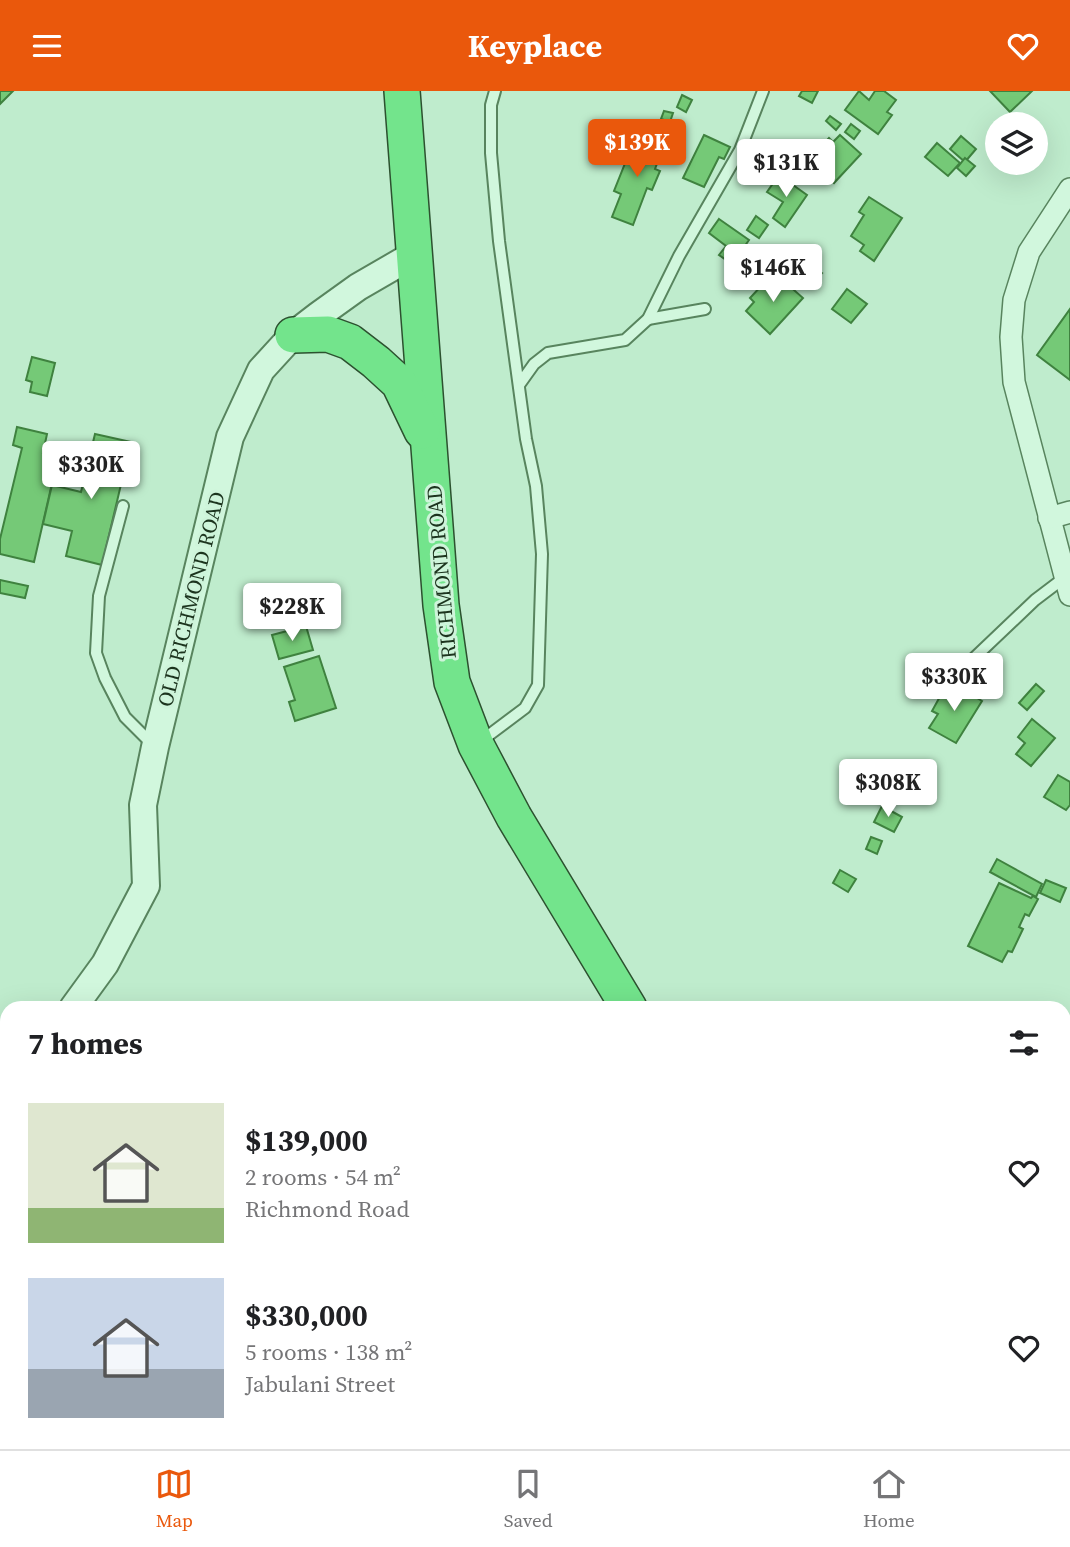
<!DOCTYPE html>
<html lang="en">
<head>
<meta charset="utf-8">
<style>
  body { margin:0; font-family:"Source Serif 4",serif; background:#f2f2f2; color:#202124; height:100vh; display:flex; flex-direction:column; font-size:26px; white-space:nowrap }
  * { box-sizing:border-box; margin:0 }
  p { font-size:23px; color:#757577 }
  .icon { flex:none; width:38px; height:38px; fill:none; stroke:currentColor; stroke-width:2; stroke-linecap:round; stroke-linejoin:round }
  .map { position:relative; flex:1; overflow:hidden }
  .sheet { position:absolute; left:0px; top:910px; width:1071px; height:448px; display:flex; flex-direction:column; background:#fff; border-radius:21px 21px 0 0; box-shadow:0 7px 28px #0002 }
  .sheet>* { flex:none }
  .buttons { position:absolute; left:985px; top:21px; display:grid; gap:14px }
  .buttons a { display:grid; place-items:center; width:63px; height:63px; border-radius:50%; background:#fff; box-shadow:0 7px 28px #0002; font-size:35px }
  .price { position:absolute; translate:-50% -60px; padding:0 16px; border-radius:7px; background:#fff; color:#222; font-size:23px; line-height:46px; filter:drop-shadow(0 2px 4px #0008) }
  .price::after { content:''; position:absolute; left:50%; top:42px; width:21px; height:16px; margin-left:-10px; background:inherit; clip-path:polygon(0 0,100% 0,50% 100%) }
  .price.selected { background:#ea580c; color:#fff }
  ul { padding:0; list-style:none }
  li { display:flex; align-items:center; gap:21px; height:175px; padding:0 28px }
  li span { display:grid; place-items:center; flex:none; width:196px; height:140px; border-radius:0px; color:#555 }
  li>.icon { margin-inline-start:auto }
  span .icon { width:84px; height:84px; fill:#fffc; stroke-width:1 }
  li b { font-size:30px }
  h2 { display:flex; justify-content:space-between; align-items:center; height:84px; padding:0 28px; font-size:30px }
  header { display:flex; justify-content:space-between; align-items:center; height:91px; padding:0 28px; background:#ea580c; color:#fff; font-size:32px; font-weight:700 }
  .dock { display:flex; justify-content:space-around; align-items:center; height:98px; border-top:2px solid #e0e0e0; background:#fff; font-size:19px; color:#757577 }
  .dock a { display:grid; justify-items:center; gap:4px }
  .dock .selected { color:#ea580c }
  .map>svg:first-child { display:block }
  .building { fill:#75c977; stroke:#3f823f; stroke-width:2 }
  .lines { fill:none; stroke-linecap:round; stroke-linejoin:round }
  .service-casing { stroke:#58845e; stroke-width:14 }
  .minor-casing { stroke:#58845e; stroke-width:24 }
  .tertiary-casing { stroke:#58845e; stroke-width:30 }
  .trunk-casing { stroke:#2c512f; stroke-width:38 }
  .service { stroke:#d1f7dd; stroke-width:10 }
  .minor { stroke:#d1f7dd; stroke-width:21 }
  .tertiary { stroke:#d1f7dd; stroke-width:26 }
  .trunk { stroke:#73e48c; stroke-width:35 }
  .labels { text-anchor:middle; dominant-baseline:central; stroke-width:6; stroke-linejoin:round; paint-order:stroke }
  .street-label { font-size:21px; fill:#1c341e; stroke:#cef4da }
</style>
</head>
<body>
<header><svg class="icon" aria-label="menu" viewBox="0 0 24 24"><path d="M4 6h16M4 12h16M4 18h16"/></svg>Keyplace<svg class="icon" aria-label="heart" viewBox="0 0 24 24"><path d="M12 20l-8-8c-3-5 5-10 8-4 3-6 11-1 8 4z"/></svg></header>
<div class="map">
<svg width="1070" height="1358" viewBox="0 0 1070 1358">
  <rect width="100%" height="100%" fill="#bfeccd"/>
  <g class="building">
    <path d="M 0,0 L 13,0 L 0,13 Z"/>
    <path d="M 802,0 L 818,0 L 812,12 L 799,5 Z"/>
    <path d="M 859,0 L 869,9 L 875,0 L 884,0 L 896,9 L 887,21 L 892,24 L 878,43 L 845,19 Z"/>
    <path d="M 990,0 L 1032,0 L 1010,21 Z"/>
    <path d="M 682,4 L 692,9 L 686,21 L 677,16 Z"/>
    <path d="M 664,20 L 673,22 L 670,31 L 661,28 Z"/>
    <path d="M 830,25 L 841,33 L 836,39 L 826,30 Z"/>
    <path d="M 851,33 L 860,40 L 854,48 L 845,41 Z"/>
    <path d="M 704,44 L 730,56 L 724,68 L 719,66 L 704,96 L 683,87 Z"/>
    <path d="M 840,44 L 861,63 L 834,92 L 812,73 L 822,62 L 818,59 L 829,47 L 833,51 Z"/>
    <path d="M 640,45 L 664,54 L 655,78 L 660,80 L 652,99 L 647,97 L 633,134 L 612,126 L 621,103 L 614,100 L 630,60 L 635,61 Z"/>
    <path d="M 961,45 L 976,58 L 965,71 L 950,58 Z"/>
    <path d="M 937,52 L 960,72 L 948,85 L 925,66 Z"/>
    <path d="M 965,67 L 975,75 L 966,85 L 957,77 Z"/>
    <path d="M 779,84 L 807,104 L 785,136 L 773,127 L 783,111 L 767,101 Z"/>
    <path d="M 869,106 L 902,127 L 874,170 L 860,160 L 864,154 L 851,145 L 864,124 L 859,121 Z"/>
    <path d="M 756,125 L 768,134 L 759,147 L 747,139 Z"/>
    <path d="M 719,128 L 749,149 L 732,173 L 719,164 L 726,155 L 709,142 Z"/>
    <path d="M 792,158 L 822,182 L 812,193 L 783,170 Z"/>
    <path d="M 777,184 L 803,207 L 770,243 L 746,220 L 754,211 L 750,207 L 763,193 L 766,196 Z"/>
    <path d="M 847,198 L 867,213 L 851,232 L 832,218 Z"/>
    <path d="M 1070,218 L 1070,289 L 1037,264 Z"/>
    <path d="M 32,266 L 55,272 L 47,305 L 30,301 L 32,291 L 26,289 Z"/>
    <path d="M 17,336 L 47,343 L 43,362 L 58,366 L 34,471 L 0,463 L 0,448 L 22,357 L 13,354 Z"/>
    <path d="M 95,343 L 131,351 L 102,474 L 66,465 L 72,440 L 43,433 L 52,394 L 81,401 Z"/>
    <path d="M 0,489 L 28,495 L 25,507 L 0,502 Z"/>
    <path d="M 306,535 L 313,559 L 279,568 L 272,544 Z"/>
    <path d="M 319,565 L 336,617 L 295,630 L 289,611 L 295,609 L 284,576 Z"/>
    <path d="M 954,593 L 982,610 L 956,652 L 929,637 L 938,623 L 932,620 L 942,602 L 947,605 Z"/>
    <path d="M 1036,593 L 1044,600 L 1027,619 L 1019,612 Z"/>
    <path d="M 1032,628 L 1055,647 L 1031,675 L 1016,663 L 1025,652 L 1018,646 Z"/>
    <path d="M 1058,684 L 1070,691 L 1070,714 L 1066,719 L 1044,706 Z"/>
    <path d="M 891,694 L 902,702 L 893,713 L 882,704 Z"/>
    <path d="M 882,715 L 902,726 L 894,741 L 874,731 Z"/>
    <path d="M 871,746 L 882,750 L 877,763 L 866,758 Z"/>
    <path d="M 997,768 L 1042,793 L 1036,806 L 990,781 Z"/>
    <path d="M 840,779 L 856,788 L 848,801 L 833,792 Z"/>
    <path d="M 1046,789 L 1066,797 L 1060,811 L 1040,802 Z"/>
    <path d="M 999,792 L 1031,807 L 1033,805 L 1038,808 L 1029,825 L 1025,823 L 1019,836 L 1023,838 L 1012,861 L 1008,860 L 1002,871 L 968,855 Z"/>
    <path d="M 7,1086 L 7,1116 L 0,1119 L 0,1089 Z"/>
    <path d="M 7,1251 L 7,1300 L 0,1301 L 0,1253 Z"/>
    <path d="M 465,1351 L 517,1351 L 523,1357 L 458,1358 Z"/>
    <path d="M 559,1351 L 566,1351 L 573,1358 L 552,1358 Z"/>
  </g>
  <g class="lines">
    <defs>
      <g id="service">
        <path d="M 648,228 L 705,218"/>
        <path d="M 519,294 L 534,273 L 548,262 L 625,249 L 648,228 L 679,165 L 740,59 L 763,0"/>
        <path d="M 123,415 L 99,505 L 96,562 L 105,587 L 125,626 L 153,654"/>
        <path d="M 974,567 L 1035,509 L 1064,487"/>
        <path d="M 481,650 L 525,617 L 538,594 L 542,463 L 536,395 L 526,348 L 499,150 L 491,62 L 491,14 L 495,0"/>
      </g>
      <g id="minor">
        <path d="M 1070,98 L 1029,161 L 1014,209 L 1011,246 L 1014,291 L 1070,504"/>
        <path d="M 1049,427 L 1070,421"/>
        <path d="M 11,1358 L 26,1351"/>
        <path d="M 383,1358 L 389,1351"/>
      </g>
      <g id="tertiary">
        <path d="M 73,917 L 105,873 L 146,795 L 143,714 L 155,656 L 230,346 L 261,279 L 293,244 L 319,224 L 358,196 L 415,163"/>
        <path d="M 0,999 L 7,993"/>
      </g>
      <g id="trunk">
        <path d="M 402,0 L 441,514 L 452,591 L 476,654 L 514,726 L 629,917"/>
        <path d="M 293,244 L 328,243 L 350,251 L 376,271 L 399,292 L 422,340"/>
        <path d="M 797,1351 L 798,1358"/>
      </g>
    </defs>
    <use href="#service" class="service-casing"/>
    <use href="#minor" class="minor-casing"/>
    <use href="#tertiary" class="tertiary-casing"/>
    <use href="#trunk" class="trunk-casing"/>
    <use href="#service" class="service"/>
    <use href="#minor" class="minor"/>
    <use href="#tertiary" class="tertiary"/>
    <use href="#trunk" class="trunk"/>
  </g>
  <g class="labels">
    <g class="street-label">
      <text transform="translate(441 481) rotate(-95)">RICHMOND ROAD</text>
      <text transform="translate(191 508) rotate(-76)">OLD RICHMOND ROAD</text>
    </g>
  </g>
</svg>
<div class="buttons">
<a><svg class="icon" aria-label="layers" viewBox="0 0 24 24"><path d="M12 4l9 5-9 5-9-5zM3 14l9 5 9-5"/></svg></a>
</div>
<b class="price selected" style="left:637px;top:88px">$139K</b>
<b class="price" style="left:786px;top:108px">$131K</b>
<b class="price" style="left:773px;top:213px">$146K</b>
<b class="price" style="left:91px;top:410px">$330K</b>
<b class="price" style="left:292px;top:552px">$228K</b>
<b class="price" style="left:954px;top:622px">$330K</b>
<b class="price" style="left:888px;top:728px">$308K</b>
<section class="sheet">
<h2>7 homes<svg class="icon" aria-label="filters" viewBox="0 0 24 24"><path d="M4 7h16M4 17h16"/><circle cx="9" cy="7" r="2"/><circle cx="15" cy="17" r="2"/></svg></h2>
<ul>
<li><span style="background:linear-gradient(#dfe7d0 75%,#8fb573 0)"><svg class="icon" aria-label="home" viewBox="0 0 24 24"><path d="M3 11l9-7 9 7M6 9v11h12V9"/></svg></span><div><b>$139,000</b><p>2 rooms · 54 m²</p><p>Richmond Road</p></div><svg class="icon" aria-label="heart" viewBox="0 0 24 24"><path d="M12 20l-8-8c-3-5 5-10 8-4 3-6 11-1 8 4z"/></svg></li>
<li><span style="background:linear-gradient(#c9d6e8 65%,#9aa5b1 0)"><svg class="icon" aria-label="home" viewBox="0 0 24 24"><path d="M3 11l9-7 9 7M6 9v11h12V9"/></svg></span><div><b>$330,000</b><p>5 rooms · 138 m²</p><p>Jabulani Street</p></div><svg class="icon" aria-label="heart" viewBox="0 0 24 24"><path d="M12 20l-8-8c-3-5 5-10 8-4 3-6 11-1 8 4z"/></svg></li>
</ul>
</section>
</div>
<nav class="dock">
<a class="selected"><svg class="icon" aria-label="map" viewBox="0 0 24 24"><path d="M3 6l6-2 6 2 6-2v14l-6 2-6-2-6 2zM9 4v14M15 6v14"/></svg>Map</a>
<a><svg class="icon" aria-label="saved" viewBox="0 0 24 24"><path d="M7 4h10v16l-5-4-5 4z"/></svg>Saved</a>
<a><svg class="icon" aria-label="home" viewBox="0 0 24 24"><path d="M3 11l9-7 9 7M6 9v11h12V9"/></svg>Home</a>
</nav>
</body>
</html>
